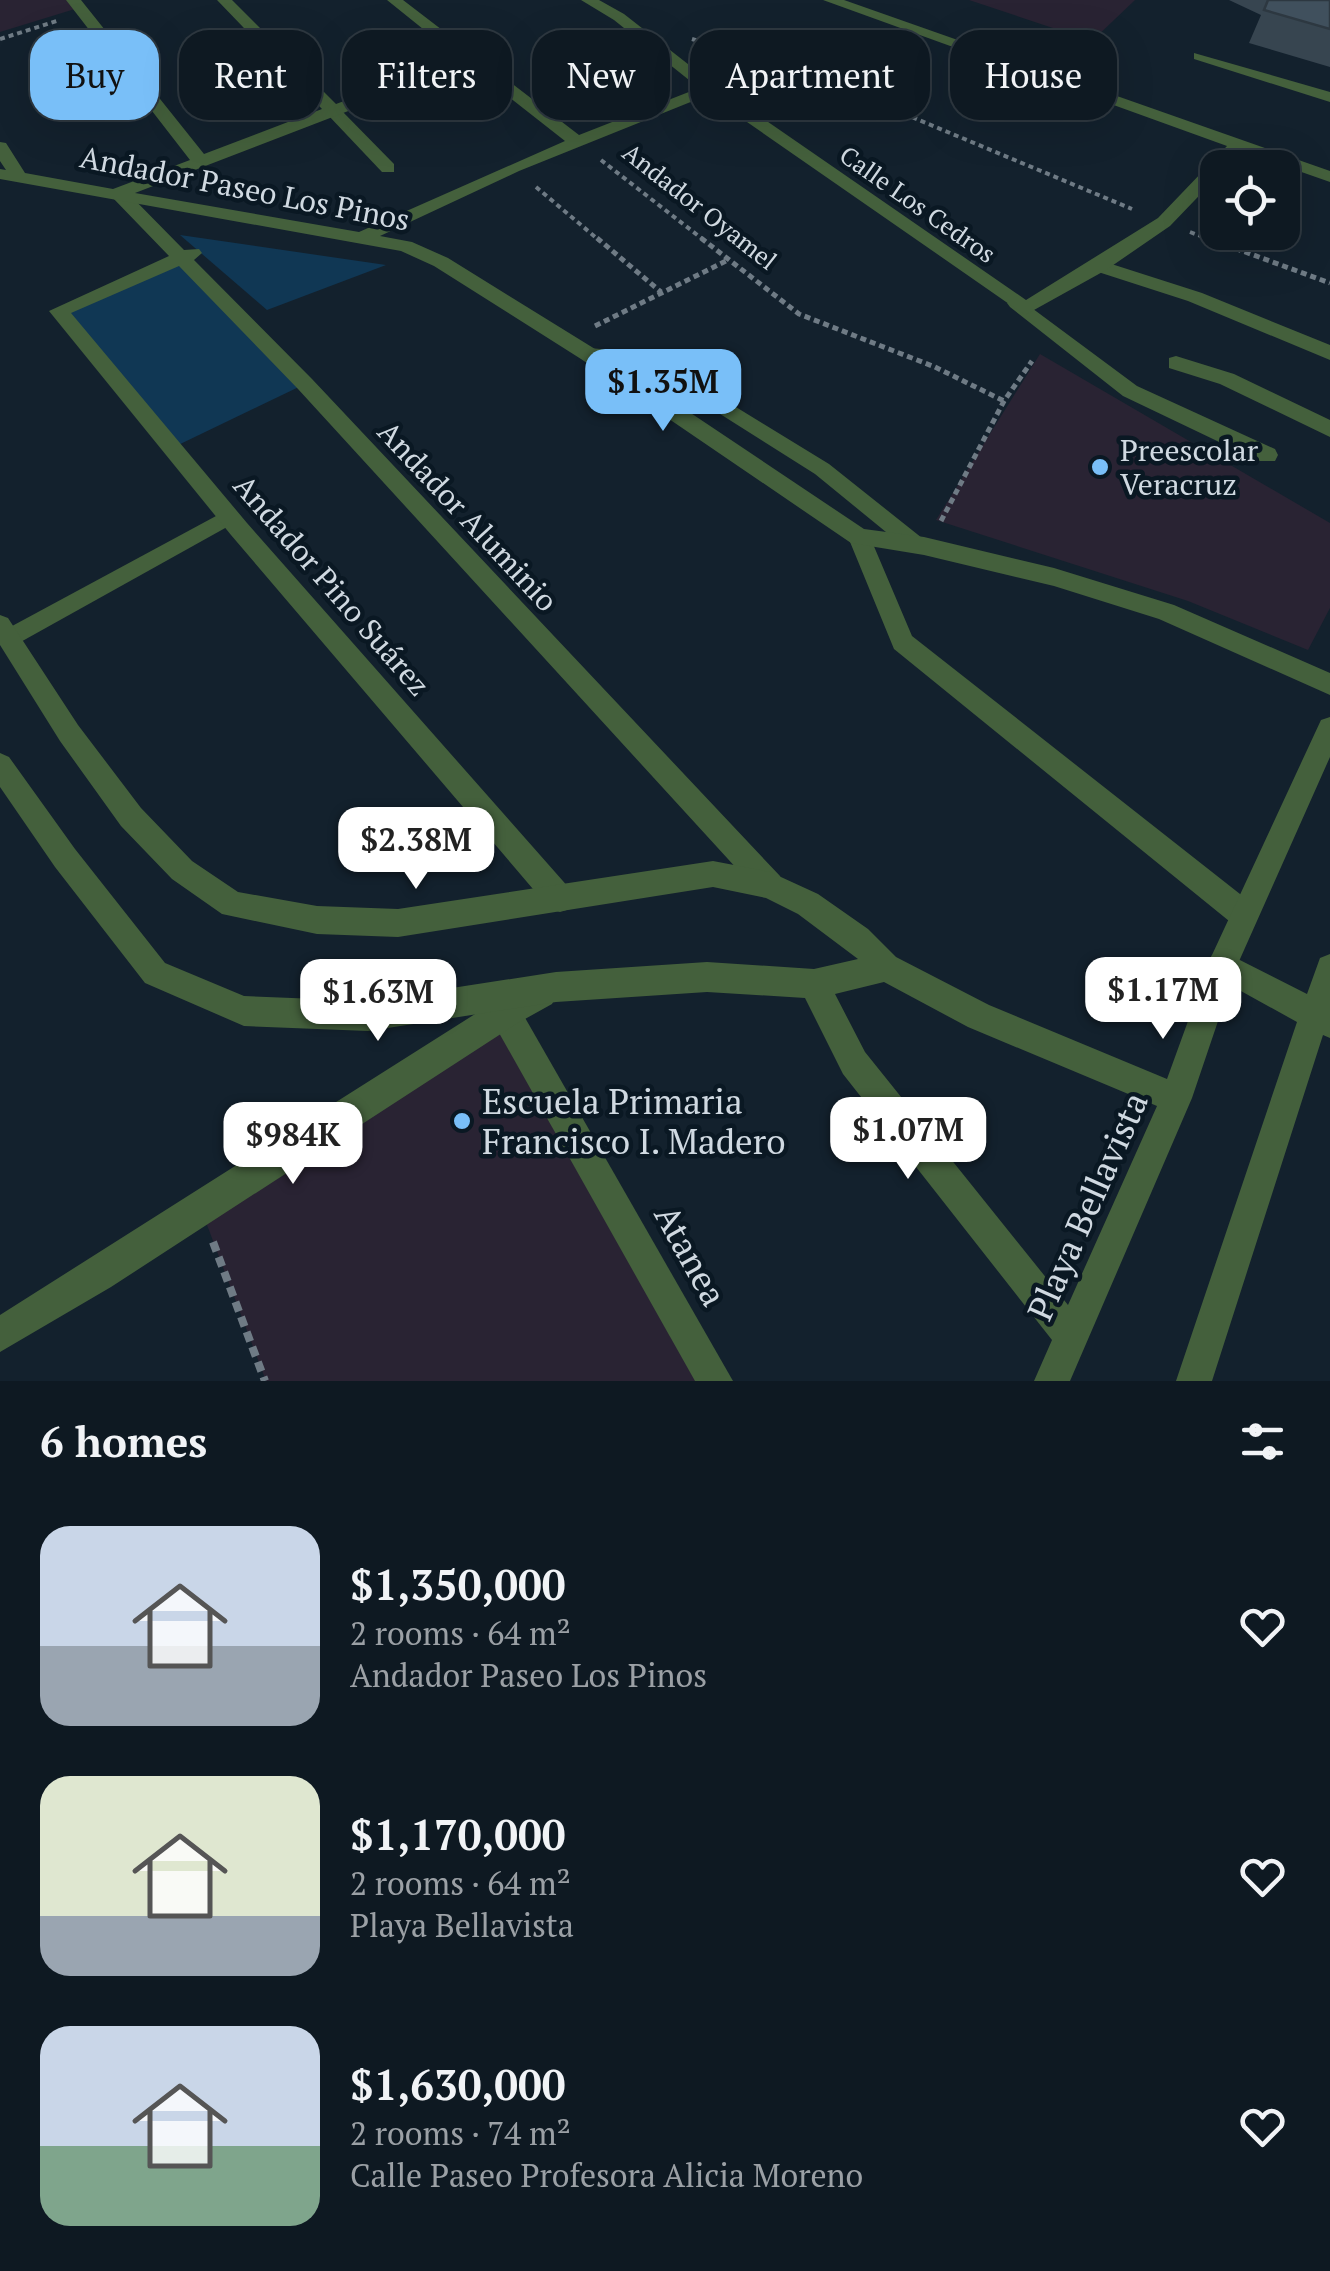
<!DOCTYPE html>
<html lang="en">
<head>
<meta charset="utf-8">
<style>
  body { margin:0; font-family:"PT Serif",serif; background:#1c262f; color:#f1f3f6; height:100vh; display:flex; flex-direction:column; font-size:38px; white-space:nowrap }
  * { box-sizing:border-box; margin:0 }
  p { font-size:32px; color:#9ba0a5 }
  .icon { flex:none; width:55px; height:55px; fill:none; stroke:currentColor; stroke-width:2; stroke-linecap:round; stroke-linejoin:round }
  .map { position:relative; height:1381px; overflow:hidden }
  .side { display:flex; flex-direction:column; background:#0e1922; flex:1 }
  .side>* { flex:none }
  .top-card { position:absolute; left:30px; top:30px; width:1270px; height:90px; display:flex; gap:20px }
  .buttons { position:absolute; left:1200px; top:150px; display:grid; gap:20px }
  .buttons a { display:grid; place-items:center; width:100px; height:100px; border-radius:20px; background:#0e1922; box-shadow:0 10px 40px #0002,0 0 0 2px #2e3840; font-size:50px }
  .price { position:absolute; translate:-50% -85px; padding:0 22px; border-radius:20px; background:#fff; color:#222; font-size:32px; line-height:65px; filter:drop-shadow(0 2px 5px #0008) }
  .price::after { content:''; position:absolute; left:50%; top:60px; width:30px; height:22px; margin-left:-15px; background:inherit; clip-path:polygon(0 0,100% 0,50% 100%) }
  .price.active { background:#79bff8; color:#111 }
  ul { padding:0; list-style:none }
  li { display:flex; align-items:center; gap:30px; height:250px; padding:0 40px }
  li span { display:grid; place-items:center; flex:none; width:280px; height:200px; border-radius:30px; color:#555 }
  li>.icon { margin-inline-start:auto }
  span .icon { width:120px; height:120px; fill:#fffc; stroke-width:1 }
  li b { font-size:42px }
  h2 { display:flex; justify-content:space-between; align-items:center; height:120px; padding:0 40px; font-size:42px }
  .pill { padding:0 35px; border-radius:30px; background:#0e1922; box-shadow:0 10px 40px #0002,0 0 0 2px #2e3840; font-size:35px; line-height:90px }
  .pill.active { background:#79bff8; color:#111 }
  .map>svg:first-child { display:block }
  .education { fill:#292333 }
  .green { fill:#103754 }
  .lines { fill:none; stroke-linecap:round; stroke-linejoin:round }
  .path-far2 { stroke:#6f7b85; stroke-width:4; stroke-dasharray:5 4; stroke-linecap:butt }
  .path-far1 { stroke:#6f7b85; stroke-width:5; stroke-dasharray:6 4; stroke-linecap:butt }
  .path { stroke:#6f7b85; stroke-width:8; stroke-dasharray:10 6; stroke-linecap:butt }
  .service { fill:#44603c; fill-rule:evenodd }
  .pedestrian { fill:#44603c; fill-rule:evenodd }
  .minor { fill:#44603c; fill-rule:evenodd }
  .tertiary { fill:#44603c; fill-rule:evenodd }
  .wall { fill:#374550 }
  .building { fill:#40505d; stroke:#2d3841; stroke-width:2.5 }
  .poi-dot { fill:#79bff8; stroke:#0a1823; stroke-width:4 }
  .labels { text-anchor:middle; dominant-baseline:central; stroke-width:9; stroke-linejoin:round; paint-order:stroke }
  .far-street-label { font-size:25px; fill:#d0d9e1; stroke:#0a1823 }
  .street-label { font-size:30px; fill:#d0d9e1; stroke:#0a1823 }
  .poi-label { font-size:30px; fill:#d0d9e1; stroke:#0a1823; text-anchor:start }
  .near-poi-label { font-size:35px; fill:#d0d9e1; stroke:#0a1823; text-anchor:start }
  .near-street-label { font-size:35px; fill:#d0d9e1; stroke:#0a1823 }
</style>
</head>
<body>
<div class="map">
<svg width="1330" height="1381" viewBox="0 0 1330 1381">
  <rect width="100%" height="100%" fill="#13212d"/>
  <g class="education">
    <path d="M 0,0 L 68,0 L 75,9 L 0,32 Z"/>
    <path d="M 969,0 L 1135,0 L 1092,41 Z"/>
    <path d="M 1040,354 L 1330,523 L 1330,608 L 1308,650 L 1188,601 L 936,520 Z"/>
    <path d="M 512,1024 L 713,1381 L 266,1381 L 204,1217 Z"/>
  </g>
  <g class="green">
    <path d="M 180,235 L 386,265 L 267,310 Z"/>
    <path d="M 179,259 L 305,384 L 174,447 L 59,311 Z"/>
  </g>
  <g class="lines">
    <g class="path-far2">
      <path d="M 0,39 L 60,20"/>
      <path d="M 692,39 L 816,77 L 1132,209"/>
      <path d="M 601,160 L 705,241"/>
      <path d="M 536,187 L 600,241"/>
      <path d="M 1190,232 L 1214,241"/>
    </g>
    <g class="path-far1">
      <path d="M 597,238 L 661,292"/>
      <path d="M 701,238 L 799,314 L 935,367 L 1004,401"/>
      <path d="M 1207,238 L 1330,283"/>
      <path d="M 595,326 L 728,260"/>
      <path d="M 941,521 L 1004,401 L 1032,361"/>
    </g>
    <path class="path" d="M 213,1242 L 265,1381"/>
    <g class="service">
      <path d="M 588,348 L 626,351 L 661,361 L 829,464 L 922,538 L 925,544 L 922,550 L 908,550 L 815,474 L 649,369 L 582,358 L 579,354 Z"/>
      <path d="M 229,509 L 239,517 L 236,522 L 17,644 L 1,644 L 1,632 Z"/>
    </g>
    <g class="pedestrian">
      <path d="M 1194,53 L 1330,92 L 1330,102 L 1194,59 Z"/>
      <path d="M 328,109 L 340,109 L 394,164 L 394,172 L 382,172 L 328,115 Z"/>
      <path d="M 118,188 L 124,189 L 184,250 L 199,249 L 202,253 L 194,260 L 312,379 L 780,876 L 784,885 L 780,894 L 770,898 L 760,894 L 298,389 L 179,266 L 71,313 L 247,523 L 570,889 L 574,899 L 570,909 L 560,912 L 550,909 L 231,535 L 49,311 L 169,256 L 112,197 L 109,193 Z"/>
      <path d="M 1099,260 L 1202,293 L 1330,345 L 1330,360 L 1188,301 L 1092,270 L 1090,266 Z"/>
      <path d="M 1017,297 L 1137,386 L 1275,449 L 1278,455 L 1275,461 L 1259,461 L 1123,396 L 1010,307 L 1007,303 Z"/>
      <path d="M 1176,356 L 1234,374 L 1330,420 L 1330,437 L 1220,384 L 1169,368 L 1169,358 Z"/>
      <path d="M 859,528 L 870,537 L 912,636 L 1254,905 L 1258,915 L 1254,925 L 1244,929 L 1234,925 L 894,649 L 848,537 Z"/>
      <path d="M 505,998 L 516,1002 L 733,1381 L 695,1381 L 494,1024 L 490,1013 L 494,1002 Z"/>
    </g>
    <g class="minor">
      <path d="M 66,0 L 81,0 L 204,154 L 322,109 L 217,0 L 232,0 L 336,104 L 459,58 L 387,0 L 403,0 L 579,135 L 699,88 L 614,20 L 581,0 L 599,0 L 624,14 L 716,86 L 1026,300 L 1158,218 L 1227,146 L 823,0 L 844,0 L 1330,171 L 1330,182 L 1241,151 L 1226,168 L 1218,168 L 1218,176 L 1170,226 L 1106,270 L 1025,315 L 708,95 L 519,171 L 380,236 L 412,242 L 448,258 L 595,349 L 864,529 L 924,537 L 1054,568 L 1174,605 L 1330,673 L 1330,695 L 1159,619 L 1054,586 L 924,555 L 851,543 L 581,359 L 434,266 L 401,251 L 0,179 L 0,169 L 6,170 L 0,161 L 0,142 L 6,143 L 25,173 L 113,189 L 190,160 ZM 468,65 L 565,141 L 359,232 L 135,193 Z"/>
      <path d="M 1222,951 L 1307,994 L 1320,958 L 1330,954 L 1330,1038 L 1323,1035 L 1212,1381 L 1176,1381 L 1297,1022 L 1212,975 L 1207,965 L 1212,955 Z"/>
      <path d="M 542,979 L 552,984 L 557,994 L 552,1004 L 516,1024 L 111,1287 L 0,1352 L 0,1315 L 494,1002 Z"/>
    </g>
    <path class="tertiary" d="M 0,615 L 8,618 L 78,725 L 141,808 L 192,861 L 238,892 L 317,906 L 398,909 L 713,861 L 770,872 L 818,894 L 868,929 L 896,957 L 989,1005 L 1167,1079 L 1212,955 L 1321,720 L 1330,717 L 1330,757 L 1236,968 L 1192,1098 L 1070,1381 L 1034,1381 L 1052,1340 L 843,1074 L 805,998 L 707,992 L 556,1002 L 368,1031 L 244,1026 L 145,983 L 55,867 L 0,787 L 0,753 L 9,757 L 75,849 L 165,963 L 244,996 L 368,1001 L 556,972 L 707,962 L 814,969 L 858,959 L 798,914 L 766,898 L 713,887 L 398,937 L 317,934 L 222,914 L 172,879 L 121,826 L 60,741 L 0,645 ZM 884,982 L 968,1027 L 1157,1106 L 1068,1305 L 865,1052 L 835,994 Z"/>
  </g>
  <path class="wall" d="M 1229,0 L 1330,0 L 1330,67 L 1249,43 L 1261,15 Z"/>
  <path class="building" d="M 1268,0 L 1330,0 L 1330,29 L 1264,10 Z"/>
  <g class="poi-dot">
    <circle cx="1100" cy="467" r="10"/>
    <circle cx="462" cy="1121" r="10"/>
  </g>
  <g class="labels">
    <g class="far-street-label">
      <text transform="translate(918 204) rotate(35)">Calle Los Cedros</text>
      <text transform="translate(700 206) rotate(38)">Andador Oyamel</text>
    </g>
    <g class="street-label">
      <text transform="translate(245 188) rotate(11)">Andador Paseo Los Pinos</text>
      <text transform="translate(468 516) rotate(47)">Andador Aluminio</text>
      <text transform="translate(332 585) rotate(49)">Andador Pino Suárez</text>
    </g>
    <g class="poi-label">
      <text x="1120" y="450">Preescolar<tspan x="1120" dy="34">Veracruz</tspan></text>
    </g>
    <g class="near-poi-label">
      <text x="482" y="1101">Escuela Primaria<tspan x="482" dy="40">Francisco I. Madero</tspan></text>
    </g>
    <g class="near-street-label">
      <text transform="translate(1087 1206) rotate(-66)">Playa Bellavista</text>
      <text transform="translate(691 1255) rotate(61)">Atanea</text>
    </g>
  </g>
</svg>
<div class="buttons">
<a><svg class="icon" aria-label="locate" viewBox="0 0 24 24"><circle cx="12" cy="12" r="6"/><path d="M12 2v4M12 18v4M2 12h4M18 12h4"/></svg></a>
</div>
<b class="price active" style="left:663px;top:434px">$1.35M</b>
<b class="price" style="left:416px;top:892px">$2.38M</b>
<b class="price" style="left:1163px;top:1042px">$1.17M</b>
<b class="price" style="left:378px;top:1044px">$1.63M</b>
<b class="price" style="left:908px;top:1182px">$1.07M</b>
<b class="price" style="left:293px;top:1187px">$984K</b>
<div class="top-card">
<a class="pill active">Buy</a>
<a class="pill">Rent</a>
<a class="pill">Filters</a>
<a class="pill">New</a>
<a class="pill">Apartment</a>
<a class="pill">House</a>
</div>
</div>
<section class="side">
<h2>6 homes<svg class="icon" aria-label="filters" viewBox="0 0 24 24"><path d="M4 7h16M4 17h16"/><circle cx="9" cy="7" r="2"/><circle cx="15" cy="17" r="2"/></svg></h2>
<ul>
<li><span style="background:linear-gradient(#c9d6e8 60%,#9aa5b1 0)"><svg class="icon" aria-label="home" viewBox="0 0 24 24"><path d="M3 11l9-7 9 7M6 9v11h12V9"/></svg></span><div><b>$1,350,000</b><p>2 rooms · 64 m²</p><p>Andador Paseo Los Pinos</p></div><svg class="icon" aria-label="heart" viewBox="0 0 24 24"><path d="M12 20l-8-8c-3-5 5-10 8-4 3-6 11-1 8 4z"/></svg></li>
<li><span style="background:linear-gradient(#dfe7d0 70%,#9aa5b1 0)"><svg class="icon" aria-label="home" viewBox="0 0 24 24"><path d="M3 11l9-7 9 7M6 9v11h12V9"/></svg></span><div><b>$1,170,000</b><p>2 rooms · 64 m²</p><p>Playa Bellavista</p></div><svg class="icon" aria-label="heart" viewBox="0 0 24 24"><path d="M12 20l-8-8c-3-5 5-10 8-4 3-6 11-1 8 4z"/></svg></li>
<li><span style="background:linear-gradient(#c9d6e8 60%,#7fa58c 0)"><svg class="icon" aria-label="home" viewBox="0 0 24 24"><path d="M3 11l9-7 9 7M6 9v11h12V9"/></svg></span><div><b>$1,630,000</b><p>2 rooms · 74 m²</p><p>Calle Paseo Profesora Alicia Moreno</p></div><svg class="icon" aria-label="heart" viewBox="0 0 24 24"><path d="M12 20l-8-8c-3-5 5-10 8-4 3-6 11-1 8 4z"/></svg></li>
</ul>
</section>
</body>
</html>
